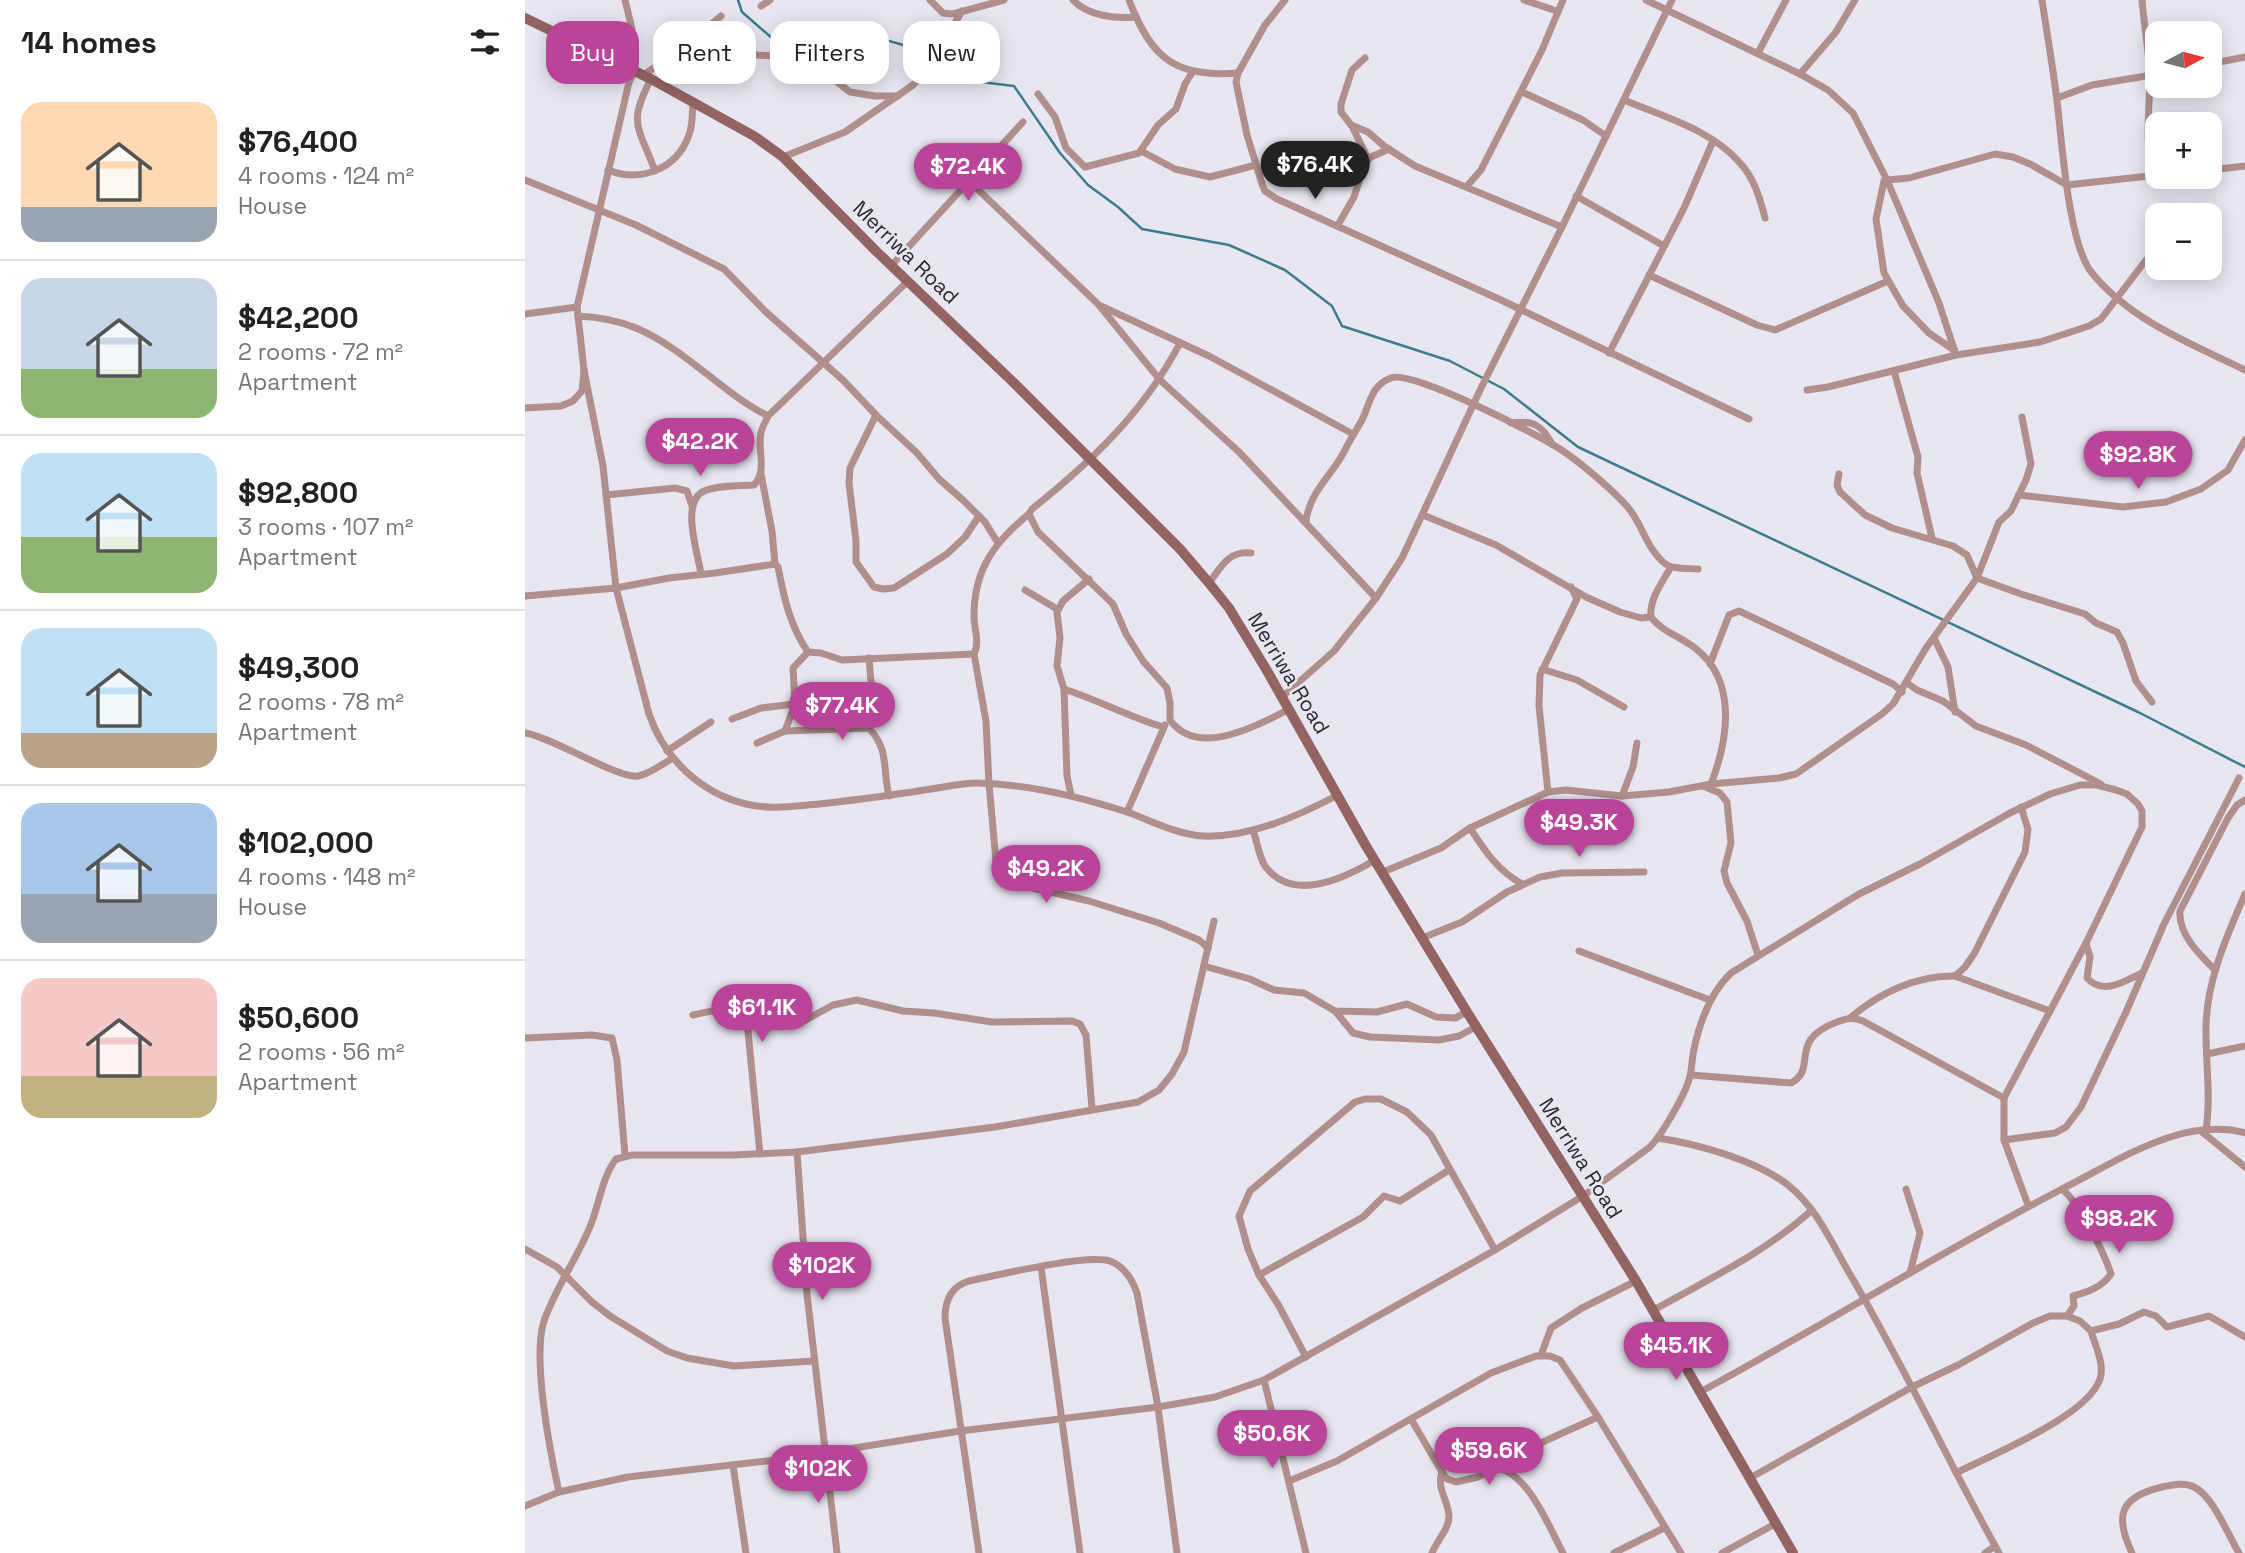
<!DOCTYPE html>
<html lang="en">
<head>
<meta charset="utf-8">
<style>
  body { margin:0; font-family:"Space Grotesk",sans-serif; background:#f6f6f6; color:#222; height:100vh; display:flex; flex-direction:column; font-size:26px; white-space:nowrap }
  * { box-sizing:border-box; margin:0 }
  p { font-size:23px; color:#767676 }
  .icon { flex:none; width:38px; height:38px; fill:none; stroke:currentColor; stroke-width:2; stroke-linecap:round; stroke-linejoin:round }
  .map { position:relative; flex:1; overflow:hidden }
  .drawer { display:flex; flex-direction:column; background:#fff; width:525px }
  .drawer>* { flex:none }
  .hud { position:absolute; left:21px; top:21px; width:665px; height:63px; display:flex; gap:14px }
  .needle { width:46px; rotate:83deg }
  .tools { position:absolute; left:1620px; top:21px; display:grid; gap:14px }
  .tools a { display:grid; place-items:center; width:77px; height:77px; border-radius:14px; background:#fff; box-shadow:0 4px 18px #0003; font-size:35px }
  .price { position:absolute; translate:-50% -60px; padding:0 16px; border-radius:24px; background:#bb449b; color:#fff; font-size:23px; line-height:46px; filter:drop-shadow(0 2px 4px #0008) }
  .price::after { content:''; position:absolute; left:50%; top:42px; width:21px; height:16px; margin-left:-10px; background:inherit; clip-path:polygon(0 0,100% 0,50% 100%) }
  .price.on { background:#222; color:#fff }
  ul { padding:0; list-style:none }
  li { display:flex; align-items:center; gap:21px; height:175px; padding:0 21px }
  li+li { border-top:2px solid #e0e0e0 }
  li span { display:grid; place-items:center; flex:none; width:196px; height:140px; border-radius:21px; color:#555 }
  li>.icon { margin-inline-start:auto }
  span .icon { width:84px; height:84px; fill:#fffc; stroke-width:1 }
  li b { font-size:30px }
  h2 { display:flex; justify-content:space-between; align-items:center; height:84px; padding:0 21px; font-size:30px }
  .tag { padding:0 24px; border-radius:21px; background:#fff; box-shadow:0 4px 18px #0003; font-size:24px; line-height:63px }
  .tag.on { background:#bb449b; color:#fff }
  main { display:flex; flex:1; min-height:0 }
  .map>svg:first-child { display:block }
  .lines { fill:none; stroke-linecap:round; stroke-linejoin:round }
  .stream { stroke:#3d7c8d; stroke-width:2.5 }
  .street { stroke:#b18f8d; stroke-width:7 }
  .secondary { stroke:#936462; stroke-width:10 }
  .labels { text-anchor:middle; dominant-baseline:central; stroke-width:5; stroke-linejoin:round; paint-order:stroke }
  .street-label { font-size:21px; fill:#29292c; stroke:#e8e7f1 }
</style>
</head>
<body>
<main>
<section class="drawer">
<h2>14 homes<svg class="icon" aria-label="filters" viewBox="0 0 24 24"><path d="M4 7h16M4 17h16"/><circle cx="9" cy="7" r="2"/><circle cx="15" cy="17" r="2"/></svg></h2>
<ul>
<li><span style="background:linear-gradient(#ffd9b3 75%,#9aa5b1 0)"><svg class="icon" aria-label="home" viewBox="0 0 24 24"><path d="M3 11l9-7 9 7M6 9v11h12V9"/></svg></span><div><b>$76,400</b><p>4 rooms · 124 m²</p><p>House</p></div></li>
<li><span style="background:linear-gradient(#c9d6e8 65%,#8fb573 0)"><svg class="icon" aria-label="home" viewBox="0 0 24 24"><path d="M3 11l9-7 9 7M6 9v11h12V9"/></svg></span><div><b>$42,200</b><p>2 rooms · 72 m²</p><p>Apartment</p></div></li>
<li><span style="background:linear-gradient(#bfe0f5 60%,#8fb573 0)"><svg class="icon" aria-label="home" viewBox="0 0 24 24"><path d="M3 11l9-7 9 7M6 9v11h12V9"/></svg></span><div><b>$92,800</b><p>3 rooms · 107 m²</p><p>Apartment</p></div></li>
<li><span style="background:linear-gradient(#bfe0f5 75%,#b9a48a 0)"><svg class="icon" aria-label="home" viewBox="0 0 24 24"><path d="M3 11l9-7 9 7M6 9v11h12V9"/></svg></span><div><b>$49,300</b><p>2 rooms · 78 m²</p><p>Apartment</p></div></li>
<li><span style="background:linear-gradient(#a9c7e8 65%,#9aa5b1 0)"><svg class="icon" aria-label="home" viewBox="0 0 24 24"><path d="M3 11l9-7 9 7M6 9v11h12V9"/></svg></span><div><b>$102,000</b><p>4 rooms · 148 m²</p><p>House</p></div></li>
<li><span style="background:linear-gradient(#f6c9c9 70%,#c2b280 0)"><svg class="icon" aria-label="home" viewBox="0 0 24 24"><path d="M3 11l9-7 9 7M6 9v11h12V9"/></svg></span><div><b>$50,600</b><p>2 rooms · 56 m²</p><p>Apartment</p></div></li>
</ul>
</section>
<div class="map">
<svg width="1720" height="1553" viewBox="0 0 1720 1553">
  <rect width="100%" height="100%" fill="#e8e7f1"/>
  <g class="lines">
    <g class="stream">
      <path d="M 213,0 L 217,12 L 255,45 C 309,37 359,27 407,60"/>
      <path d="M 412,64 L 431,79 L 489,86 L 535,153 L 563,185 L 593,207 L 617,229 L 704,245 L 760,270 L 807,306 L 817,326 L 925,361 L 979,389 L 1053,447 L 1613,712 L 1720,767"/>
    </g>
    <g class="street">
      <path d="M 100,0 L 107,29 L 107,69"/>
      <path d="M 405,0 L 418,13 L 428,14 L 479,0"/>
      <path d="M 548,0 C 563,16 591,19 611,17"/>
      <path d="M 604,0 C 626,58 650,78 713,73"/>
      <path d="M 760,0 L 740,25 L 713,73 L 711,82 L 722,135 L 737,184 L 740,191 L 752,199 L 976,300 L 1224,419"/>
      <path d="M 999,0 L 1032,11"/>
      <path d="M 1121,0 L 1275,74 L 1303,90 L 1328,113 L 1362,180 L 1414,303 L 1431,355"/>
      <path d="M 1517,0 C 1522,34 1528,67 1532,101 C 1537,141 1543,244 1567,273 C 1606,321 1667,344 1720,370"/>
      <path d="M 1617,0 C 1619,25 1624,51 1625,77 C 1625,103 1618,154 1631,175"/>
      <path d="M 236,6 L 245,0"/>
      <path d="M 154,52 L 202,49 L 232,55 L 266,57 L 298,71 L 325,92 L 350,96 L 373,96"/>
      <path d="M 1233,53 L 1261,0"/>
      <path d="M 840,58 L 827,70 L 816,104 L 816,112 L 826,125 L 843,132 L 859,146 L 890,166 L 1037,227"/>
      <path d="M 1685,64 L 1720,57"/>
      <path d="M 1275,74 L 1311,32 L 1330,0"/>
      <path d="M 118,75 L 154,52 L 196,16"/>
      <path d="M 126,79 C 102,124 114,127 130,171"/>
      <path d="M 997,92 L 1058,120 L 1081,136"/>
      <path d="M 513,94 L 530,117 L 541,148 L 560,167 L 614,153 L 633,125 L 651,109 L 660,84 L 668,71"/>
      <path d="M 1532,98 L 1567,85 L 1633,74"/>
      <path d="M 1099,100 C 1137,116 1187,130 1215,163 C 1229,178 1235,198 1240,218"/>
      <path d="M 827,126 L 843,159"/>
      <path d="M 616,151 L 650,169 L 685,177 L 731,165"/>
      <path d="M 258,157 L 320,132 L 388,85 L 414,58 L 424,33 L 437,11"/>
      <path d="M 83,170 C 116,183 152,169 164,135 C 168,125 167,113 168,103"/>
      <path d="M 1685,170 L 1720,166"/>
      <path d="M 0,180 L 111,225 L 199,269 L 242,313 L 318,380 L 351,415 L 392,453 L 414,479 L 438,500 L 460,522 L 473,543"/>
      <path d="M 1362,180 L 1384,178 L 1470,154 L 1488,157 L 1505,164 L 1542,185 L 1633,175"/>
      <path d="M 444,181 L 573,304 L 635,380 L 714,452 L 851,598"/>
      <path d="M 1359,181 L 1351,219 L 1359,273 L 1378,306 L 1404,333 L 1429,350"/>
      <path d="M 942,186 L 956,170 L 1017,50 L 1038,0"/>
      <path d="M 1051,196 L 1139,246"/>
      <path d="M 813,225 L 829,197 L 840,163 L 846,157 L 864,149"/>
      <path d="M 366,266 L 498,122"/>
      <path d="M 1124,275 L 1232,325 L 1250,330 L 1363,281"/>
      <path d="M 576,306 L 684,356 L 828,434"/>
      <path d="M 0,314 L 52,307"/>
      <path d="M 53,316 C 73,317 92,320 111,328 C 159,348 197,393 243,416 L 383,281"/>
      <path d="M 655,343 C 619,412 567,461 507,509 L 504,514 L 513,532 L 588,604 L 601,634 L 618,661 L 642,688 L 645,703 L 645,720 C 673,759 732,725 765,709"/>
      <path d="M 1084,353 L 1159,208 L 1188,141"/>
      <path d="M 59,370 L 78,466 L 91,588 L 144,578 L 190,573 L 250,564 L 253,567 C 259,598 265,626 283,652 L 296,653 L 317,660 L 449,654"/>
      <path d="M 1369,371 L 1393,457 L 1392,473 L 1407,538"/>
      <path d="M 1282,390 L 1303,387 L 1431,355 L 1515,342 L 1564,326 L 1576,319 L 1621,260"/>
      <path d="M 0,408 L 36,406 L 48,401 L 57,391 L 59,370 L 52,307 L 104,82 L 110,71"/>
      <path d="M 351,415 L 325,468 L 324,483 L 331,541 L 331,562 L 349,587 L 358,589 L 369,588 L 422,554 L 440,537 L 454,516"/>
      <path d="M 986,423 C 1008,420 1017,425 1027,444"/>
      <path d="M 236,474 L 247,531 L 250,564"/>
      <path d="M 1314,474 L 1312,485 L 1315,492 L 1340,515 L 1367,528 L 1428,546 L 1442,555 L 1452,578 L 1496,594 L 1560,614 L 1571,623 L 1592,632 L 1598,643 L 1611,681 L 1627,702"/>
      <path d="M 81,495 L 150,488 L 162,491 L 167,506"/>
      <path d="M 1494,495 L 1598,507 L 1641,502 L 1676,489 L 1703,470 L 1720,440"/>
      <path d="M 504,514 C 469,542 449,570 449,616 C 449,629 455,642 449,654 L 461,721 L 464,784 L 472,872 L 482,882 L 564,901 L 634,923 L 674,940 L 683,948"/>
      <path d="M 898,515 L 971,545 L 1061,597 L 1095,612 L 1116,618 L 1126,617"/>
      <path d="M 781,521 C 785,490 809,474 821,448 C 826,438 832,429 837,420 C 845,404 846,385 866,378 C 886,369 1012,434 1035,449 C 1055,462 1084,487 1100,504 C 1116,520 1120,546 1138,562 C 1147,570 1162,568 1173,569"/>
      <path d="M 1146,567 C 1138,581 1124,599 1126,617 C 1136,631 1156,637 1170,648 C 1213,681 1203,740 1186,784"/>
      <path d="M 176,574 C 173,553 155,502 179,491 C 194,485 213,486 229,485 C 243,470 232,451 236,433 C 237,427 241,421 243,416"/>
      <path d="M 684,583 C 696,567 704,550 726,553"/>
      <path d="M 500,590 L 532,609"/>
      <path d="M 0,596 L 91,588 L 124,714 C 139,758 175,793 221,804 C 245,810 269,806 294,804 C 330,800 364,796 399,790 C 416,788 435,783 452,783 C 503,784 553,796 602,812 C 625,820 653,835 678,836 C 724,838 773,816 813,795"/>
      <path d="M 1409,638 L 1423,667 L 1430,712"/>
      <path d="M 344,658 L 347,693"/>
      <path d="M 1185,664 L 1204,615 L 1214,611 L 1368,684 L 1377,692"/>
      <path d="M 1017,669 L 1052,680 L 1099,707"/>
      <path d="M 1382,683 L 1392,690 L 1418,701 L 1451,726 L 1501,745 L 1576,784"/>
      <path d="M 539,689 C 573,700 604,717 638,727"/>
      <path d="M 757,697 L 809,651 L 851,598 L 877,558 L 956,388 L 1037,227 L 1147,0"/>
      <path d="M 207,719 L 236,708 L 270,704"/>
      <path d="M 260,731 L 270,704 L 268,668 L 283,652"/>
      <path d="M 0,733 C 27,737 95,780 113,776 C 125,774 137,764 148,758"/>
      <path d="M 232,743 L 260,731 L 344,728 C 365,751 357,768 364,796"/>
      <path d="M 142,751 L 186,722"/>
      <path d="M 1178,786 L 1195,793 L 1202,802 L 1206,843 L 1199,871 L 1202,883 L 1222,921 L 1233,955"/>
      <path d="M 1023,792 L 1014,706 L 1015,675 L 1052,599 L 1046,587"/>
      <path d="M 546,795 L 542,776 L 539,689 L 532,666 L 535,638 L 532,612 L 538,601 L 564,579"/>
      <path d="M 1097,796 L 1108,767 L 1112,743"/>
      <path d="M 602,812 L 640,725"/>
      <path d="M 945,828 C 960,851 972,870 997,884"/>
      <path d="M 728,830 C 732,841 734,857 740,866 C 768,904 820,878 850,860"/>
      <path d="M 858,872 L 916,848 L 945,828 L 1023,792 L 1041,790 L 1097,796 L 1144,792 L 1186,784 L 1254,778 L 1271,774 L 1357,714 L 1368,704 L 1401,648 L 1452,578 L 1474,522 L 1486,511 L 1501,480 L 1506,464 L 1497,417"/>
      <path d="M 897,938 L 937,922 L 982,892 L 1015,877 L 1037,873 L 1119,872"/>
      <path d="M 1561,943 L 1565,957 L 1562,978 C 1578,996 1600,981 1617,973"/>
      <path d="M 1054,951 L 1185,1000"/>
      <path d="M 679,966 L 725,979 L 749,990 L 779,993 L 810,1011 L 852,1012 L 882,1004 L 911,1017 L 930,1018 L 942,1012"/>
      <path d="M 1690,970 C 1675,955 1653,934 1655,911 L 1703,818 L 1712,805 L 1720,800"/>
      <path d="M 1430,976 L 1440,967 L 1449,954 L 1500,852 L 1503,829 L 1496,807"/>
      <path d="M 810,1011 L 828,1033 L 845,1037 L 914,1040 L 934,1036 L 951,1027"/>
      <path d="M 168,1015 C 183,1012 205,1005 220,1013 L 222,1021 L 235,1154"/>
      <path d="M 1325,1018 C 1354,993 1392,975 1430,976 L 1525,1011"/>
      <path d="M 222,1021 L 235,1024 L 275,1023 L 308,1005 L 332,1000 L 378,1011 L 409,1013 L 467,1022 L 547,1021 L 555,1024 L 561,1035 L 567,1109"/>
      <path d="M 0,1038 L 67,1035 L 87,1038 L 92,1060 L 100,1155"/>
      <path d="M 1682,1054 L 1720,1046"/>
      <path d="M 1166,1075 L 1266,1083 C 1294,1068 1261,1041 1312,1022 C 1322,1018 1328,1017 1338,1021 L 1479,1098"/>
      <path d="M 1681,1130 C 1686,1097 1681,1067 1681,1033 C 1680,984 1701,938 1720,894"/>
      <path d="M 1676,1131 L 1720,1167"/>
      <path d="M 1133,1138 C 1172,1144 1231,1160 1263,1185 C 1292,1208 1307,1244 1326,1276 C 1379,1366 1423,1461 1474,1553"/>
      <path d="M 1479,1140 L 1530,1133 L 1541,1127 L 1556,1107 L 1601,1012 L 1639,924 L 1714,778"/>
      <path d="M 272,1152 L 282,1294 L 312,1553"/>
      <path d="M 1381,1189 L 1395,1233 L 1385,1273"/>
      <path d="M 1537,1189 C 1554,1203 1579,1252 1586,1274 C 1577,1287 1563,1292 1548,1296 L 1549,1306 L 1542,1316"/>
      <path d="M 0,1249 L 32,1267 L 67,1302 L 85,1316 L 142,1351 L 162,1358 L 209,1366 L 289,1361"/>
      <path d="M 516,1267 L 555,1553"/>
      <path d="M 734,1275 L 838,1217 L 859,1196 L 875,1201 L 924,1170"/>
      <path d="M 1127,1311 C 1182,1280 1241,1252 1287,1210"/>
      <path d="M 1016,1355 L 1026,1328 L 1057,1308 L 1111,1281"/>
      <path d="M 781,1357 L 754,1306 L 734,1275 L 723,1249 L 714,1216 L 725,1191 L 830,1102 L 840,1099 L 856,1099 L 882,1112 L 906,1135 L 970,1250"/>
      <path d="M 739,1380 L 781,1553"/>
      <path d="M 1175,1392 C 1297,1326 1414,1253 1537,1189 C 1575,1170 1610,1147 1652,1135 C 1672,1129 1699,1127 1720,1133"/>
      <path d="M 886,1419 L 917,1472 L 922,1479 L 931,1482 L 953,1477 L 1022,1440 L 1073,1417"/>
      <path d="M 208,1465 L 221,1553"/>
      <path d="M 971,1468 C 1003,1472 1024,1527 1038,1553"/>
      <path d="M 1431,1473 C 1466,1455 1563,1416 1575,1379 C 1580,1365 1570,1345 1566,1331"/>
      <path d="M 1225,1478 L 1387,1387 L 1433,1365 L 1508,1323 L 1525,1316 L 1542,1316 L 1555,1321 L 1566,1331 L 1594,1324 L 1619,1312 L 1631,1316 L 1642,1327 L 1684,1316 L 1720,1337"/>
      <path d="M 764,1481 L 812,1461 L 966,1373 L 1011,1356 L 1025,1356 L 1035,1360 L 1073,1417 L 1156,1553"/>
      <path d="M 34,1492 C 25,1452 7,1358 19,1321 C 30,1289 51,1260 64,1229 C 74,1207 76,1179 91,1159 L 107,1155 L 209,1155 L 272,1152 L 470,1127 L 613,1102 L 634,1090 L 647,1074 L 659,1052 L 689,921"/>
      <path d="M 0,1506 L 34,1492 L 103,1477 L 267,1458 L 435,1431 L 633,1407 L 690,1397 L 739,1380 L 970,1250 L 1058,1196 L 1125,1147 C 1137,1134 1161,1094 1165,1076 C 1167,1068 1167,1058 1169,1049 C 1175,1021 1185,993 1206,973 L 1334,894 L 1395,864 L 1485,813 L 1525,794 L 1555,785 L 1572,785 L 1591,790 L 1602,794 L 1613,804 L 1617,811 L 1617,827 L 1561,943 L 1479,1098 L 1479,1140 L 1503,1205"/>
      <path d="M 454,1553 L 420,1318 C 420,1300 427,1286 444,1281 C 473,1275 560,1254 585,1261 C 599,1266 607,1279 612,1293 L 633,1407 L 652,1553"/>
      <path d="M 907,1553 C 911,1542 924,1529 924,1517 C 924,1501 911,1489 917,1472"/>
      <path d="M 1089,1553 L 1139,1528"/>
      <path d="M 1197,1553 L 1250,1524"/>
      <path d="M 1460,1553 L 1470,1546"/>
      <path d="M 1607,1553 C 1589,1515 1595,1497 1637,1487 C 1647,1485 1659,1482 1669,1487 C 1688,1496 1703,1535 1714,1553"/>
    </g>
    <path class="secondary" d="M 0,18 L 126,79 L 229,136 L 258,157 L 352,252 L 488,382 L 655,549 L 684,583 L 704,608 L 741,669 L 841,846 L 942,1012 L 1111,1281 L 1268,1553"/>
  </g>
  <g class="labels">
    <g class="street-label">
      <text transform="translate(381 252) rotate(44)">Merriwa Road</text>
      <text transform="translate(764 673) rotate(59)">Merriwa Road</text>
      <text transform="translate(1056 1158) rotate(58)">Merriwa Road</text>
    </g>
  </g>
</svg>
<div class="tools">
<a><svg class="needle" viewBox="-14 -14 28 28"><path d="M0-13l5 13h-10z" fill="#e53935"/><path d="M0 13l5-13h-10z" fill="#767676"/></svg></a>
<a>+</a>
<a>−</a>
</div>
<b class="price on" style="left:790px;top:201px">$76.4K</b>
<b class="price" style="left:443px;top:203px">$72.4K</b>
<b class="price" style="left:175px;top:478px">$42.2K</b>
<b class="price" style="left:1613px;top:491px">$92.8K</b>
<b class="price" style="left:317px;top:742px">$77.4K</b>
<b class="price" style="left:1054px;top:859px">$49.3K</b>
<b class="price" style="left:521px;top:905px">$49.2K</b>
<b class="price" style="left:237px;top:1044px">$61.1K</b>
<b class="price" style="left:1594px;top:1255px">$98.2K</b>
<b class="price" style="left:297px;top:1302px">$102K</b>
<b class="price" style="left:1151px;top:1382px">$45.1K</b>
<b class="price" style="left:747px;top:1470px">$50.6K</b>
<b class="price" style="left:964px;top:1487px">$59.6K</b>
<b class="price" style="left:293px;top:1505px">$102K</b>
<div class="hud">
<a class="tag on">Buy</a>
<a class="tag">Rent</a>
<a class="tag">Filters</a>
<a class="tag">New</a>
</div>
</div>
</main>
</body>
</html>
